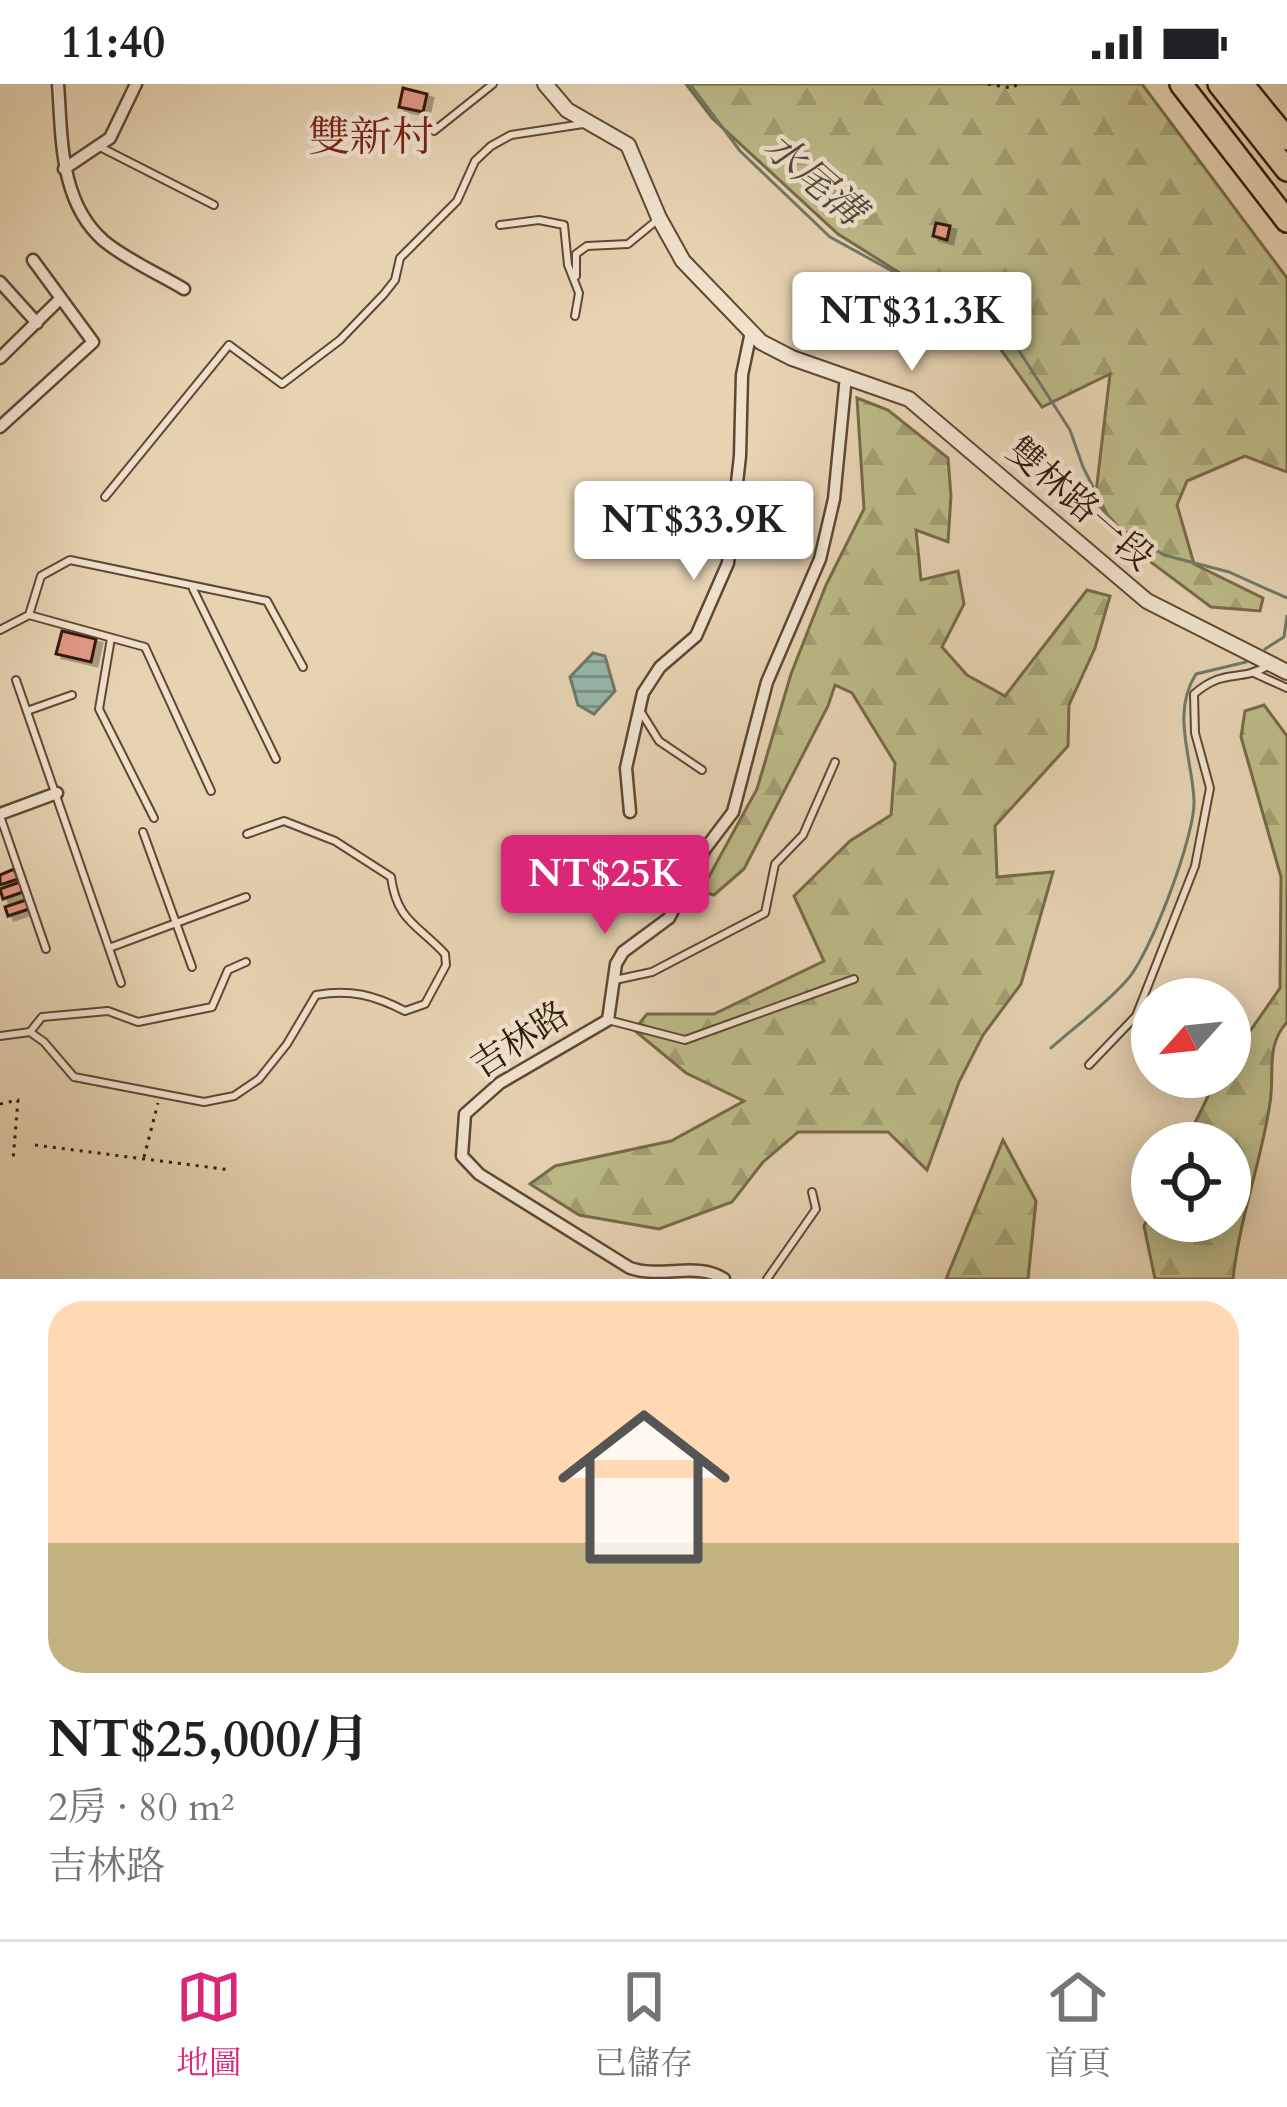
<!DOCTYPE html>
<html lang="zh-TW">
<head>
<meta charset="utf-8">
<style>
  body { margin:0; font-family:Cardo,"Noto Serif TC",serif; background:#f2f2f2; color:#202124; height:100vh; display:flex; flex-direction:column; font-size:45px; white-space:nowrap }
  * { box-sizing:border-box; margin:0 }
  p { font-size:39px; color:#757577 }
  .icon { flex:none; width:66px; height:66px; fill:none; stroke:currentColor; stroke-width:2; stroke-linecap:round; stroke-linejoin:round }
  .map { position:relative; height:1195px; overflow:hidden }
  .drawer { display:flex; flex-direction:column; background:#fff; flex:1 }
  .drawer>* { flex:none }
  .needle { width:78px; rotate:243deg }
  .buttons { position:absolute; left:1131px; top:894px; display:grid; gap:24px }
  .buttons a { display:grid; place-items:center; width:120px; height:120px; border-radius:50%; background:#fff; box-shadow:0 6px 30px #0003; font-size:60px }
  .price { position:absolute; translate:-50% -102px; padding:0 27px; border-radius:12px; background:#fff; color:#222; font-size:39px; line-height:78px; filter:drop-shadow(0 3px 6px #0008) }
  .price::after { content:''; position:absolute; left:50%; top:72px; width:36px; height:27px; margin-left:-18px; background:inherit; clip-path:polygon(0 0,100% 0,50% 100%) }
  .price.selected { background:#db2777; color:#fff }
  ul { padding:0; list-style:none }
  li { display:grid; align-content:center; gap:24px; height:636px; padding:0 48px }
  li span { display:grid; place-items:center; height:372px; border-radius:36px; color:#555 }
  li>.icon { margin-inline-start:auto }
  span .icon { width:216px; height:216px; fill:#fffc; stroke-width:1 }
  li b { font-size:51px }
  .status { display:flex; justify-content:space-between; align-items:center; height:84px; padding:0 60px; background:#fff; direction:ltr }
  .status svg { height:33px; fill:currentColor }
  .tabs { display:flex; justify-content:space-around; align-items:center; height:168px; border-top:3px solid #e0e0e0; background:#fff; font-size:33px; color:#757577 }
  .tabs a { display:grid; justify-items:center; gap:6px }
  .tabs .selected { color:#db2777 }
  .map>svg:first-child { display:block }
  .forest { fill:url(#forest-firs); stroke:#776a48; stroke-width:3 }
  .water { fill:url(#water-rules); stroke:#6f7869; stroke-width:3 }
  .lines { fill:none; stroke-linecap:round; stroke-linejoin:round }
  .stream { stroke:#6f7869; stroke-width:3 }
  .building { fill:#e39a85; stroke:#321908; stroke-width:3; filter:url(#shadow) }
  .service-casing { stroke:#5f4832; stroke-width:10 }
  .minor-casing { stroke:#5f4832; stroke-width:15 }
  .tertiary-casing { stroke:#5f4832; stroke-width:18 }
  .motorway-casing { stroke:#321908; stroke-width:26 }
  .path { stroke:#321908; stroke-width:3; stroke-dasharray:3 6; stroke-linecap:butt }
  .service { stroke:#efe2cd; stroke-width:6 }
  .minor { stroke:#efe2cd; stroke-width:10 }
  .tertiary { stroke:#efe2cd; stroke-width:14 }
  .motorway { stroke:#e6d3b2; stroke-width:21 }
  .labels { text-anchor:middle; dominant-baseline:central; stroke-width:9; stroke-linejoin:round; paint-order:stroke }
  .street-label { font-size:36px; fill:#321908; stroke:#efe2cd }
  .water-label { font-size:39px; font-style:italic; fill:#504939; stroke:#efe2cd }
  .quarter-label { font-size:42px; fill:#7a1f14; stroke:#efe2cd }
</style>
</head>
<body>
<div class="status"><b>11:40</b><svg viewBox="0 0 49 12"><path d="M0 12V9h3v3zM5 12V6h3v6zM10 12V3h3v9zM15 12V0h3v12zM26 1h20v11H26zM47 4h2v5h-2z"/></svg></div>
<div class="map">
<svg width="1287" height="1195" viewBox="0 0 1287 1195">
  <defs>
    <pattern id="forest-firs" width="22" height="20" patternUnits="userSpaceOnUse" patternTransform="scale(3)"><rect width="22" height="20" fill="#bcba88"/><path d="M5 1l3.5 6h-7zM16 11l3.5 6h-7z" fill="#a29f74"/></pattern>
    <pattern id="water-rules" width="6" height="5" patternUnits="userSpaceOnUse" patternTransform="scale(3)"><rect width="6" height="5" fill="#97b8aa"/><path d="M0 2.5h6" fill="none" stroke="#7c9588"/></pattern>
    <filter id="shadow"><feDropShadow dx="6" dy="4" stdDeviation="0" flood-color="#0004"/></filter>
  </defs>
  <rect width="100%" height="100%" fill="#e6d3b2"/>
  <filter id="stains"><feTurbulence type="fractalNoise" baseFrequency=".00167" numOctaves="4"/><feColorMatrix values="0 0 0 0 .2 0 0 0 0 .09 0 0 0 0 .02 0 0 0 .5 -.17"/></filter>
  <radialGradient id="worn" r=".72"><stop offset=".6" stop-color="#630" stop-opacity="0"/><stop offset="1" stop-color="#630" stop-opacity=".3"/></radialGradient>
  <g class="forest">
    <path d="M 686,0 L 1142,0 L 1287,194 L 1287,388 L 1245,372 L 1187,397 L 1177,421 L 1194,480 L 1263,514 L 1260,527 L 1211,523 L 1148,476 L 1095,417 L 1110,290 L 1042,323 L 984,242 L 838,150 L 712,34 Z"/>
    <path d="M 857,314 L 888,326 L 948,374 L 951,412 L 948,458 L 916,446 L 921,496 L 958,487 L 964,520 L 942,563 L 967,591 L 1005,612 L 1087,506 L 1110,512 L 1095,564 L 1069,621 L 1068,662 L 995,742 L 997,793 L 1053,788 L 1021,900 L 983,951 L 959,998 L 927,1086 L 888,1048 L 798,1048 L 763,1078 L 732,1118 L 659,1145 L 579,1131 L 530,1100 L 555,1082 L 671,1057 L 744,1017 L 686,989 L 634,946 L 647,930 L 714,930 L 824,877 L 794,812 L 850,757 L 891,731 L 895,679 L 852,609 L 835,601 L 828,622 L 744,785 L 714,811 L 701,807 L 757,705 L 791,590 L 826,501 L 864,425 Z"/>
    <path d="M 1264,621 L 1287,652 L 1287,938 C 1265,963 1275,988 1270,1019 C 1261,1079 1239,1136 1233,1195 L 1155,1195 L 1144,1142 L 1152,1126 L 1152,1137 L 1230,1137 L 1230,1059 L 1185,1059 L 1217,994 L 1230,993 L 1230,976 L 1280,904 L 1281,793 L 1241,653 L 1245,627 Z"/>
    <path d="M 1003,1056 L 1036,1117 L 1028,1195 L 946,1195 Z"/>
  </g>
  <path class="water" d="M 593,569 L 605,572 L 615,607 L 594,630 L 578,621 L 570,593 Z"/>
  <g class="lines">
    <g class="stream">
      <path d="M 690,0 L 740,67 L 830,153 L 1009,251 L 1070,346 L 1083,383 L 1112,440 L 1164,471 L 1229,488 L 1287,514"/>
      <path d="M 1265,565 L 1284,553 L 1287,532"/>
      <path d="M 1051,964 C 1076,942 1105,921 1127,896 C 1150,871 1196,750 1194,716 C 1192,673 1171,629 1196,590 L 1246,578"/>
    </g>
  </g>
  <g class="building">
    <path d="M 403,4 L 427,10 L 423,28 L 399,23 Z"/>
    <path d="M 936,139 L 950,142 L 947,156 L 933,152 Z"/>
    <path d="M 62,547 L 96,555 L 91,578 L 56,570 Z"/>
    <path d="M 14,785 L 18,795 L 0,801 L 0,791 Z"/>
    <path d="M 20,798 L 23,808 L 3,815 L 0,805 Z"/>
    <path d="M 26,816 L 29,825 L 8,832 L 5,823 Z"/>
  </g>
  <g class="lines">
    <defs>
      <g id="service">
        <path d="M 434,47 L 493,0"/>
        <path d="M 100,63 L 214,121"/>
        <path d="M 500,141 L 539,136 L 564,141 L 568,181 L 579,209 L 575,232"/>
        <path d="M 576,192 L 576,170 L 587,162 L 628,160 L 656,137"/>
        <path d="M 105,413 L 229,261 L 282,300 L 340,256 L 384,210 L 395,196 L 400,174 L 457,117 L 475,77 L 491,62 L 511,51 L 583,40"/>
        <path d="M 643,429 L 734,426"/>
        <path d="M 193,505 L 276,675"/>
        <path d="M 29,531 L 145,563 L 211,707"/>
        <path d="M 0,546 L 29,531 L 41,492 L 70,476 L 267,517 L 303,583"/>
        <path d="M 111,554 L 99,625 L 154,734"/>
        <path d="M 1254,589 L 1287,604"/>
        <path d="M 16,596 L 121,899"/>
        <path d="M 27,627 L 72,611"/>
        <path d="M 641,628 L 659,657 L 702,686"/>
        <path d="M 0,732 L 46,865"/>
        <path d="M 143,748 L 192,883"/>
        <path d="M 109,864 L 246,813"/>
        <path d="M 615,896 L 652,888 L 765,829 L 775,780 L 803,751 L 835,678"/>
        <path d="M 608,936 L 685,956 L 854,895"/>
        <path d="M 30,948 L 42,933 L 108,927 L 138,938 L 212,923 L 228,886 L 246,878"/>
        <path d="M 0,952 L 30,948 L 44,958 L 74,993 L 204,1018 L 234,1012 L 259,995 L 287,960 L 316,911 C 351,905 374,911 405,927 L 425,920 L 446,881 L 445,870 C 417,840 397,837 391,793 L 335,757 L 284,737 L 247,750"/>
        <path d="M 1089,981 L 1136,932 L 1195,782 L 1210,704 L 1195,649 L 1194,610 C 1226,583 1237,599 1268,582"/>
        <path d="M 767,1195 L 816,1125 L 812,1108"/>
      </g>
      <g id="minor">
        <path d="M 58,0 C 62,53 59,118 104,157 C 127,176 159,190 184,205"/>
        <path d="M 64,85 L 110,54 L 136,0"/>
        <path d="M 0,198 L 37,239"/>
        <path d="M 0,274 L 60,215"/>
        <path d="M 0,343 L 93,258 L 33,176"/>
        <path d="M 630,728 L 626,684 L 643,609 L 660,583 L 696,552 L 728,479 L 740,372 L 742,291 L 751,248"/>
        <path d="M 0,730 L 57,709"/>
        <path d="M 724,1195 C 697,1177 661,1195 630,1184 L 479,1090 L 462,1072 L 465,1030 L 500,999 L 608,936 L 616,880 L 623,868 L 669,834 L 705,765 L 733,728 L 767,598 L 820,475 L 834,415 L 846,292"/>
      </g>
      <path id="tertiary" d="M 545,0 L 567,26 L 628,61 L 659,134 L 683,177 L 761,258 L 792,274 L 909,315 L 1147,517 L 1287,588"/>
      <g id="motorway">
        <path d="M 1181,0 L 1287,137"/>
        <path d="M 1219,0 L 1287,86"/>
        <path d="M 1242,0 L 1287,55"/>
      </g>
    </defs>
    <use href="#service" class="service-casing"/>
    <use href="#minor" class="minor-casing"/>
    <use href="#tertiary" class="tertiary-casing"/>
    <use href="#motorway" class="motorway-casing"/>
    <g class="path">
      <path d="M 988,0 L 1012,4 L 1018,0"/>
      <path d="M 0,1020 L 18,1016 L 13,1076"/>
      <path d="M 35,1061 L 231,1086"/>
      <path d="M 144,1073 L 158,1019"/>
    </g>
    <use href="#service" class="service"/>
    <use href="#minor" class="minor"/>
    <use href="#tertiary" class="tertiary"/>
    <use href="#motorway" class="motorway"/>
  </g>
  <g class="labels">
    <g class="street-label">
      <text transform="translate(1080 420) rotate(41)">雙林路一段</text>
      <text transform="translate(520 956) rotate(-33)">吉林路</text>
    </g>
    <g class="water-label">
      <text transform="translate(814 95) rotate(41)">水尾溝</text>
    </g>
    <g class="quarter-label">
      <text x="371" y="53">雙新村</text>
    </g>
  </g>
  <rect width="100%" height="100%" filter="url(#stains)"/>
  <rect width="100%" height="100%" fill="url(#worn)"/>
</svg>
<div class="buttons">
<a><svg class="needle" viewBox="-14 -14 28 28"><path d="M0-13l5 13h-10z" fill="#e53935"/><path d="M0 13l5-13h-10z" fill="#757577"/></svg></a>
<a><svg class="icon" aria-label="locate" viewBox="0 0 24 24"><circle cx="12" cy="12" r="6"/><path d="M12 2v4M12 18v4M2 12h4M18 12h4"/></svg></a>
</div>
<b class="price" style="left:912px;top:290px">NT$31.3K</b>
<b class="price" style="left:694px;top:499px">NT$33.9K</b>
<b class="price selected" style="left:605px;top:853px">NT$25K</b>
</div>
<section class="drawer">
<ul>
<li><span style="background:linear-gradient(#ffd9b3 65%,#c2b280 0)"><svg class="icon" aria-label="home" viewBox="0 0 24 24"><path d="M3 11l9-7 9 7M6 9v11h12V9"/></svg></span><div><b>NT$25,000/月</b><p>2房 · 80 m²</p><p>吉林路</p></div></li>
</ul>
</section>
<nav class="tabs">
<a class="selected"><svg class="icon" aria-label="map" viewBox="0 0 24 24"><path d="M3 6l6-2 6 2 6-2v14l-6 2-6-2-6 2zM9 4v14M15 6v14"/></svg>地圖</a>
<a><svg class="icon" aria-label="saved" viewBox="0 0 24 24"><path d="M7 4h10v16l-5-4-5 4z"/></svg>已儲存</a>
<a><svg class="icon" aria-label="home" viewBox="0 0 24 24"><path d="M3 11l9-7 9 7M6 9v11h12V9"/></svg>首頁</a>
</nav>
</body>
</html>
